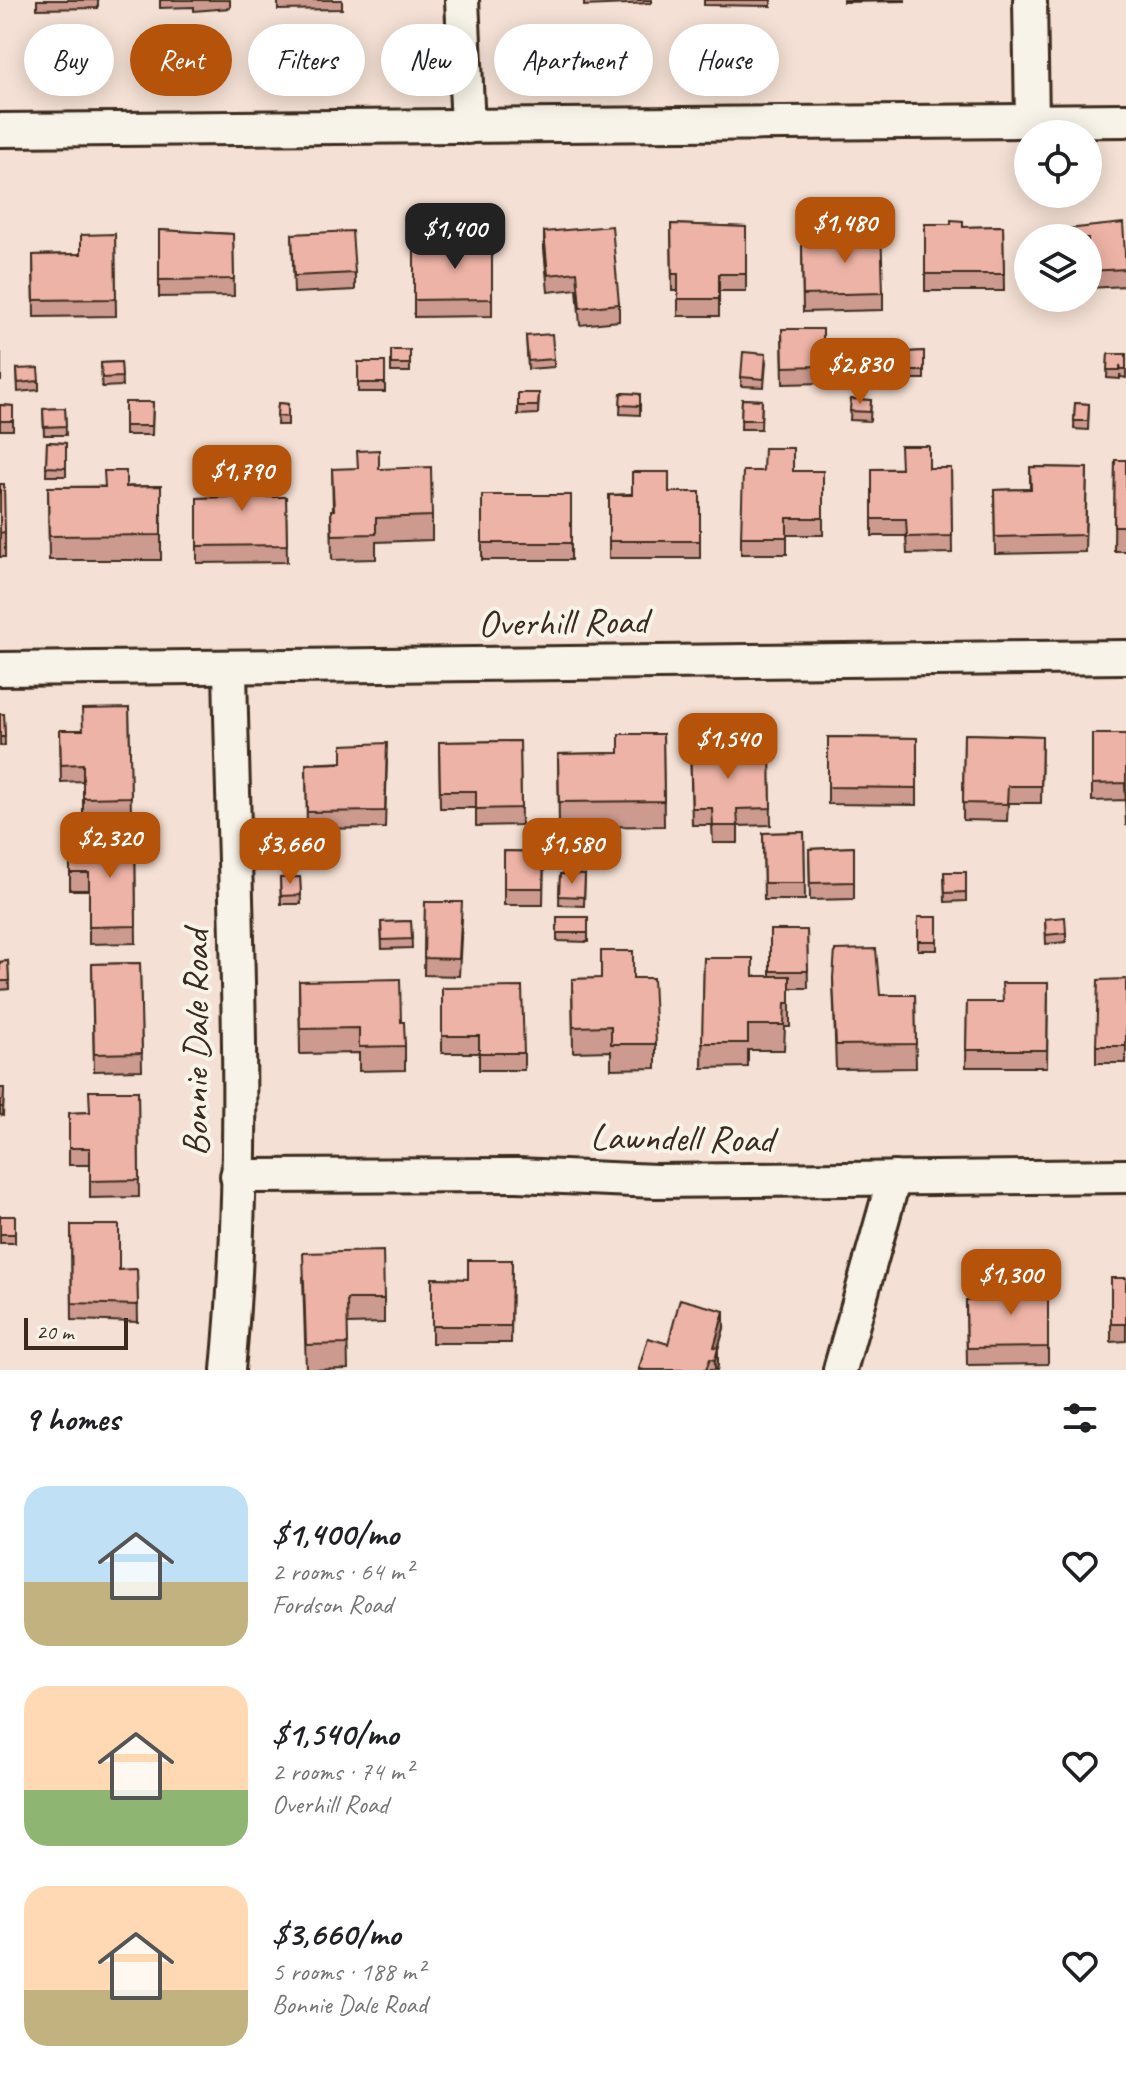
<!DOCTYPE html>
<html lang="en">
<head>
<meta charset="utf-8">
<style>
  body { margin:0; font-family:Caveat,sans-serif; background:#f6f6f6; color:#202124; height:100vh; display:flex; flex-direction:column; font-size:30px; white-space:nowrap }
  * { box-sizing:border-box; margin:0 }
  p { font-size:26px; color:#757577 }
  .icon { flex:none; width:44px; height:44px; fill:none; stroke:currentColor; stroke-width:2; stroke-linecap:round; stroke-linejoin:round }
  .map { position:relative; height:1370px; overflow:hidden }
  .sheet { display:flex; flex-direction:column; background:#fff; flex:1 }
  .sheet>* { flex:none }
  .hud { position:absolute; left:24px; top:24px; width:1078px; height:72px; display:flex; gap:16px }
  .fabs { position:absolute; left:1014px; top:120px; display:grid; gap:16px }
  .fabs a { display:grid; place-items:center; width:88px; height:88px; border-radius:50%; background:#fff; box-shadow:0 4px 20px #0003; font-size:40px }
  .scale { position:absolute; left:24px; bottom:20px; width:104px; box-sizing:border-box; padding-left:8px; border:4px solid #3b2a1e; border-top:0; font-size:22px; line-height:28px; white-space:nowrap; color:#3b2a1e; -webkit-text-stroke:6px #f7f3e8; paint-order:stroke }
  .price { position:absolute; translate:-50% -68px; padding:0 18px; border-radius:16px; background:#b45309; color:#fff; font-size:26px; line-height:52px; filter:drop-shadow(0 2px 4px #0008) }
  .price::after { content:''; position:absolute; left:50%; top:48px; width:24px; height:18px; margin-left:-12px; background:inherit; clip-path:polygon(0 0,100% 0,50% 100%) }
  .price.selected { background:#222; color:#fff }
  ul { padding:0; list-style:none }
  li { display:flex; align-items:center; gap:24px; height:200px; padding:0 24px }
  li span { display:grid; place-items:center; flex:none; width:224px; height:160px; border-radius:24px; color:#555 }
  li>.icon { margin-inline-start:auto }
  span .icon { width:96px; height:96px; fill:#fffc; stroke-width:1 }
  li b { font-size:34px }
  h2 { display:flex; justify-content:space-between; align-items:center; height:96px; padding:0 24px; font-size:34px }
  .chip { padding:0 28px; border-radius:36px; background:#fff; box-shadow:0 4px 20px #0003; font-size:28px; line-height:72px }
  .chip.selected { background:#b45309; color:#fff }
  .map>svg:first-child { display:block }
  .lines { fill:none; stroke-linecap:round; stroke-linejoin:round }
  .minor-casing { stroke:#3b2a1e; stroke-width:38 }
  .minor { stroke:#f7f3e8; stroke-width:32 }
  .wall { fill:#cc9a8f; stroke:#3b2a1e; stroke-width:2 }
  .shaded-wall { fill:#a67d74; stroke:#3b2a1e; stroke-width:2 }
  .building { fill:#edb3a6; stroke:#3b2a1e; stroke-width:2 }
  .labels { text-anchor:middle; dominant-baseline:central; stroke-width:8; stroke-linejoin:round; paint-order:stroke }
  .street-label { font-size:38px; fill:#3b2a1e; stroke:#f7f3e8 }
</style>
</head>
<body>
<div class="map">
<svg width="1126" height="1370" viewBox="0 0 1126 1370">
  <rect width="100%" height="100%" fill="#f4e0d4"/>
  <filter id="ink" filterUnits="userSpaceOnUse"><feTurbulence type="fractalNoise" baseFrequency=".0125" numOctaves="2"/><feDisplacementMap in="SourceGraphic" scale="16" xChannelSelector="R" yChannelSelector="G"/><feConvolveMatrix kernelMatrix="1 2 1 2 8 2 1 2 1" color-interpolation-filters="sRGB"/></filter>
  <g filter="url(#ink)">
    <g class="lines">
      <defs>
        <g id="minor">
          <path d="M 462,0 L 468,127"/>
          <path d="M 1030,0 L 1032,121"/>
          <path d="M 0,130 L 1126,120"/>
          <path d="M 0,669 L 1126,657"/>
          <path d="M 237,1176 L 517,1175 L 656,1181 L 1126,1176"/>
          <path d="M 228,1370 C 250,1138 234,900 230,667"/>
          <path d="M 840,1370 L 894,1178"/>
        </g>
      </defs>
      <use href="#minor" class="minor-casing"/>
      <use href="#minor" class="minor"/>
    </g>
    <g class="wall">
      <path d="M 37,0 L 98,0 L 98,8 L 37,9 Z"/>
      <path d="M 160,0 L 230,0 L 230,8 L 194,11 L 194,7 L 160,8 Z"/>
      <path d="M 278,0 L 342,0 L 342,9 L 278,10 Z"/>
      <path d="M 584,0 L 651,0 L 651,3 L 584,6 Z"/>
      <path d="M 704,0 L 771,0 L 771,6 L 704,5 Z"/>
      <path d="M 843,0 L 905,0 L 905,1 L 843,2 Z"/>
      <path d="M 671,224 L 746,227 L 746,291 L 719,291 L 719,316 L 678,316 L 678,291 L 672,291 Z"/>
      <path d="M 925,224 L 963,227 L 1003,226 L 1004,291 L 925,291 Z"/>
      <path d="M 159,230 L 233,234 L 234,296 L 159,297 Z"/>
      <path d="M 544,232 L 619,304 L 619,321 L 580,325 L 577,289 L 548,292 L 544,249 Z"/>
      <path d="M 115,234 L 116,316 L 34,317 L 33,255 L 81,254 Z"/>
      <path d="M 292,234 L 355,273 L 355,290 L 294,293 Z"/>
      <path d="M 492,235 L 492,316 L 414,317 L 414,250 L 460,250 Z"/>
      <path d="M 1088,238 L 1126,269 L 1126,286 L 1088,288 Z"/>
      <path d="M 848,243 L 883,293 L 883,310 L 803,312 L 802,245 Z"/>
      <path d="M 782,329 L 823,329 L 823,383 L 783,384 Z"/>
      <path d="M 526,336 L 554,359 L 554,367 L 528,369 Z"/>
      <rect x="391" y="350" width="19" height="22"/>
      <path d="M 924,351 L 924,379 L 908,379 L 908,352 Z"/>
      <path d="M 1108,354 L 1126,354 L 1126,378 L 1121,377 L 1120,374 L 1120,379 L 1107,378 Z"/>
      <path d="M 121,362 L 122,386 L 102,387 L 101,363 Z"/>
      <rect x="358" y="362" width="27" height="30"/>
      <path d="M 766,362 L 764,387 L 741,386 L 741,377 Z"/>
      <rect x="879" y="362" width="19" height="25"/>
      <path d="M 17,369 L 39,381 L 39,390 L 18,392 Z"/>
      <path d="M 518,393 L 539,393 L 538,414 L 518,415 Z"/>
      <path d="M 621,393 L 640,394 L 640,415 L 620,414 Z"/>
      <path d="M 742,399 L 762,400 L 761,429 L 741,429 Z"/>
      <path d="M 851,399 L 871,400 L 870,421 L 850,420 Z"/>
      <path d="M 125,402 L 153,402 L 152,435 L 125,435 Z"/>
      <path d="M 278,403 L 288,404 L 288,425 L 277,425 Z"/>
      <path d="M 1075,403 L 1089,404 L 1088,430 L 1074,429 Z"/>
      <path d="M 0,405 L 13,406 L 13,430 L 0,430 Z"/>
      <path d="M 65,408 L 66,435 L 44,435 L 43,409 Z"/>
      <path d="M 47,442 L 66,443 L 66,476 L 46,476 Z"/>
      <path d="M 1115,460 L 1126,460 L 1126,551 L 1114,551 Z"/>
      <path d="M 222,465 L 259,497 L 286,497 L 287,562 L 197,563 L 197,498 L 222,497 Z"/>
      <path d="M 1030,467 L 1087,468 L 1085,552 L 995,554 L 994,490 L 1030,489 Z"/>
      <path d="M 951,468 L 952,553 L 907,554 L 906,536 L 872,536 L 872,469 Z"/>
      <path d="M 332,469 L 379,469 L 432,516 L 432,540 L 376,542 L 376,559 L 332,560 L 331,510 L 333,510 Z"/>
      <path d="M 793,471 L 823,471 L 823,535 L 787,535 L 787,554 L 741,554 L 741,537 Z"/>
      <path d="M 0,484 L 5,532 L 5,557 L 0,557 Z"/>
      <path d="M 161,486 L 161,560 L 49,560 L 48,487 Z"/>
      <path d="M 669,492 L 700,492 L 700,558 L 609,558 L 609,495 Z"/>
      <rect x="482" y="495" width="89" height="65"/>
      <path d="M 129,708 L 131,815 L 83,815 L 83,781 L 61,782 L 60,730 L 82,730 Z"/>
      <path d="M 0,714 L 4,714 L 5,746 L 0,746 Z"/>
      <path d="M 663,734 L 664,826 L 559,827 L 558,754 L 619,753 Z"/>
      <path d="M 964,734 L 1042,736 L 1041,803 L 1008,803 L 1007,821 L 963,820 Z"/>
      <path d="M 1092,734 L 1126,734 L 1126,826 L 1125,800 L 1092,801 Z"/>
      <path d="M 828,737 L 917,738 L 917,805 L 828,804 Z"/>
      <path d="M 520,741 L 521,825 L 476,826 L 476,808 L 440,808 L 439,742 Z"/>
      <path d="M 690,741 L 733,758 L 770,757 L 771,825 L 738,826 L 738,843 L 713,843 L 712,825 L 692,825 Z"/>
      <path d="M 387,760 L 385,828 L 307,829 L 306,764 Z"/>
      <path d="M 804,832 L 805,900 L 764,900 L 763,833 Z"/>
      <path d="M 135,836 L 136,943 L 89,944 L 89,890 L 70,890 L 70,858 L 87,858 Z"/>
      <path d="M 854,847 L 854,899 L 810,900 L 809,849 Z"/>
      <path d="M 504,851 L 544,852 L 543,905 L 504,905 Z"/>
      <path d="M 944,872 L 966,872 L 966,901 L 945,902 Z"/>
      <path d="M 560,874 L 585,875 L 584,906 L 559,905 Z"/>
      <path d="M 300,877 L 301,904 L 281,904 L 280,878 Z"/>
      <path d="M 425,902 L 462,919 L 459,976 L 424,975 Z"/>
      <path d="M 557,917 L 588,917 L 588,942 L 557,941 Z"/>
      <rect x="918" y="917" width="19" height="33"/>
      <path d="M 1045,919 L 1066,933 L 1066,942 L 1046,944 Z"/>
      <path d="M 411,921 L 412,948 L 382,949 L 381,922 Z"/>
      <path d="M 770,930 L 807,930 L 808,988 L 790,988 L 790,1027 L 785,1027 L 784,1050 L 748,1050 L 748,1067 L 702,1068 L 704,958 L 753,976 L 770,976 Z"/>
      <path d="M 8,961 L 9,989 L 0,990 L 0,962 Z"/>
      <path d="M 140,963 L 142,1070 L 94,1071 L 92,964 Z"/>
      <path d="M 633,978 L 656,1044 L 656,1068 L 611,1069 L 611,1051 L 573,1052 L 572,979 Z"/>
      <path d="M 833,978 L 880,995 L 915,995 L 916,1068 L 836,1069 Z"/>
      <path d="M 1126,979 L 1126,1063 L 1096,1063 L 1096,1046 Z"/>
      <path d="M 299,981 L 401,1022 L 405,1046 L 405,1070 L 359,1071 L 359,1053 L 300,1054 Z"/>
      <path d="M 1048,983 L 1047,1067 L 966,1067 L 967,1002 L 1002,1002 Z"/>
      <path d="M 442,988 L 524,1053 L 524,1070 L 479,1070 L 479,1053 L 442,1053 Z"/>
      <path d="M 0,1088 L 4,1088 L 3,1116 L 0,1115 Z"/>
      <path d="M 138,1091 L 139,1197 L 90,1198 L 90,1165 L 69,1165 L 69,1113 L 90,1112 Z"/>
      <rect x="0" y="1216" width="15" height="27"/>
      <path d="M 71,1225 L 119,1270 L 137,1269 L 138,1322 L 72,1320 Z"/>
      <path d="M 512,1260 L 511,1343 L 432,1343 L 432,1278 L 468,1279 Z"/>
      <path d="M 303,1277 L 384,1299 L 384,1323 L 347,1324 L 348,1369 L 306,1370 Z"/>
      <path d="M 1111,1278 L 1126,1278 L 1126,1341 L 1111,1342 Z"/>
      <path d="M 1048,1280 L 1048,1364 L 967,1365 L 966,1300 L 1004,1299 Z"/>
      <path d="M 724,1328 L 718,1349 L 718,1365 L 717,1370 L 639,1370 L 648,1338 L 668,1344 Z"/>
    </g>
    <path class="shaded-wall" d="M 724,1311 L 724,1328 L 718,1349 L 718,1365 L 717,1370 L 715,1370 L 714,1347 Z"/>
    <g class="building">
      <path d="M 951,220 L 963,221 L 963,227 L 1003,226 L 1004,274 L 925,274 L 925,224 L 951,224 Z"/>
      <path d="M 1123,223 L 1126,269 L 1088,271 L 1088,238 L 1059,238 L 1058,230 Z"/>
      <path d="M 671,224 L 746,227 L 746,274 L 719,274 L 719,299 L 678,299 L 678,274 L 672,274 Z"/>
      <path d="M 881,225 L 883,293 L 803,295 L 802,245 L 849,243 L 848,226 Z"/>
      <path d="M 612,226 L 619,304 L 580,308 L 577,272 L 548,275 L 544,232 Z"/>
      <path d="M 159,230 L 233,234 L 234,279 L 159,280 Z"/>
      <path d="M 352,231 L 355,273 L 294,276 L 292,234 Z"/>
      <path d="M 115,234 L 116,299 L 34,300 L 33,255 L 81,254 L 81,235 Z"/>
      <path d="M 492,235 L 492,299 L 414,300 L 414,250 L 460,250 L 460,236 Z"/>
      <path d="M 782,329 L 823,329 L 823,366 L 783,367 Z"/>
      <path d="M 552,334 L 554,359 L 528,361 L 526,336 Z"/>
      <rect x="391" y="350" width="19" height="14"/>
      <path d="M 924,351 L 924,371 L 908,371 L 908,352 Z"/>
      <path d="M 743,352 L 766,354 L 764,379 L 741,377 Z"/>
      <rect x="0" y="353" width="1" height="28"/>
      <path d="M 1108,354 L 1126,354 L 1126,369 L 1121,369 L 1120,365 L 1120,370 L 1107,370 Z"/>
      <path d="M 121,362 L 122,377 L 102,378 L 101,363 Z"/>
      <rect x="358" y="362" width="27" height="21"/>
      <rect x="879" y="362" width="19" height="17"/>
      <path d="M 38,368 L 39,381 L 18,383 L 17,369 Z"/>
      <path d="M 518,393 L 539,393 L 538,406 L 518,406 Z"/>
      <path d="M 621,393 L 640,394 L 640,406 L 620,405 Z"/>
      <path d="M 742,399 L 762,400 L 761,420 L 741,420 Z"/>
      <path d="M 851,399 L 871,400 L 870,412 L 850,411 Z"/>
      <path d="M 125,402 L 153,402 L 152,426 L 125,426 Z"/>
      <path d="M 278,403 L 288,404 L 288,417 L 277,416 Z"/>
      <path d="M 1075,403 L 1089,404 L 1088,421 L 1074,421 Z"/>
      <path d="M 0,405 L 13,406 L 13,421 L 0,421 Z"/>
      <path d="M 65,408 L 66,426 L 44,427 L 43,409 Z"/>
      <path d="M 47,442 L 66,443 L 66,468 L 46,467 Z"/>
      <path d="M 900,446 L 929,446 L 929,468 L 951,468 L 952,536 L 907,537 L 906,519 L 872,519 L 872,469 L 901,469 Z"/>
      <path d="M 764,448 L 793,448 L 793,471 L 823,471 L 823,518 L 787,518 L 787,537 L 741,537 L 743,471 L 763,471 Z"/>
      <path d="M 379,450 L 379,469 L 431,467 L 432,516 L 376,518 L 376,534 L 332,535 L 331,510 L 334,510 L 332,469 L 358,468 L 357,451 Z"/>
      <path d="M 1115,460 L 1126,460 L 1126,526 L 1114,526 Z"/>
      <path d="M 222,465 L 259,465 L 259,497 L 286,497 L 287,545 L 197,546 L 197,498 L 229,497 L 229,488 L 223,488 Z"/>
      <path d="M 1030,467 L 1087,468 L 1085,535 L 995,537 L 994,490 L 1031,489 Z"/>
      <path d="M 104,471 L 126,471 L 126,487 L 161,486 L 161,535 L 49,536 L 48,487 L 105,487 Z"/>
      <path d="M 632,472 L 669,472 L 669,492 L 700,492 L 700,541 L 609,541 L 609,495 L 632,495 Z"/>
      <path d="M 0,484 L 4,484 L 5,532 L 0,533 Z"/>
      <rect x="482" y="495" width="89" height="48"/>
      <path d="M 129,708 L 131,797 L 83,798 L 83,764 L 61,765 L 60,730 L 83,730 L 82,709 Z"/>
      <path d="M 0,714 L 4,714 L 5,737 L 0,737 Z"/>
      <path d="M 619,734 L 663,734 L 664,801 L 559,802 L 558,754 L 619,753 Z"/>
      <path d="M 964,734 L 1042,736 L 1041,786 L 1008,786 L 1007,804 L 963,803 Z"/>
      <path d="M 1092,734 L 1126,734 L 1126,809 L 1125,783 L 1092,784 Z"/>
      <path d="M 828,737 L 917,738 L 917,788 L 828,787 Z"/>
      <path d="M 733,740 L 733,758 L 770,757 L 771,808 L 737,809 L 738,826 L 713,826 L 712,808 L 692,808 L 690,741 Z"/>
      <path d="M 520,741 L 521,808 L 476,809 L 476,791 L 440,791 L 439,742 Z"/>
      <path d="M 387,743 L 385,811 L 307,812 L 306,764 L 342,763 L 342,745 Z"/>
      <path d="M 804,832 L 805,883 L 764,883 L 763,833 Z"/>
      <path d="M 87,836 L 135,836 L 136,926 L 89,927 L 89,873 L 70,873 L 70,858 L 88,858 Z"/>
      <path d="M 854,847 L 854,882 L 810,883 L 809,849 Z"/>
      <path d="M 504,851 L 544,852 L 543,888 L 504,888 Z"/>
      <path d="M 944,872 L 966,872 L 966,892 L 945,893 Z"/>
      <path d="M 560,874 L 585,875 L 584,897 L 559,896 Z"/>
      <path d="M 300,877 L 301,895 L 281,896 L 280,878 Z"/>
      <path d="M 425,902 L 462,902 L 459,959 L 424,958 Z"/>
      <rect x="557" y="917" width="31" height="16"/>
      <rect x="918" y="917" width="19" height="24"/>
      <path d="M 1065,917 L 1066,933 L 1046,935 L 1045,919 Z"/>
      <path d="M 411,921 L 412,939 L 382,940 L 381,922 Z"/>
      <path d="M 770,930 L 807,930 L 808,971 L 770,971 Z"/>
      <path d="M 876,949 L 880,995 L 915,995 L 916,1044 L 836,1045 L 833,978 L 835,950 Z"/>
      <path d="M 601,951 L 633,951 L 633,978 L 653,978 L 656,1044 L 611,1044 L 611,1026 L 573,1027 L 572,979 L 601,978 Z"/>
      <path d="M 704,958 L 753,958 L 753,976 L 790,976 L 790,1003 L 785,1003 L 784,1025 L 748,1025 L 748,1043 L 702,1043 Z"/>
      <path d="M 8,961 L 9,981 L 0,981 L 0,962 Z"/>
      <path d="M 140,963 L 142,1053 L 94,1054 L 92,964 Z"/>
      <path d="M 400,979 L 401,1022 L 404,1022 L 405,1046 L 359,1047 L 359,1028 L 300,1029 L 299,981 Z"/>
      <path d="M 1126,979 L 1126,1046 L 1096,1046 L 1098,980 Z"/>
      <path d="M 1002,983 L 1048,983 L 1047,1050 L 966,1050 L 967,1002 L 1003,1002 Z"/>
      <path d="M 522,987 L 524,1053 L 479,1053 L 479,1036 L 442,1036 L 442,988 Z"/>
      <path d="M 0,1088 L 4,1088 L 3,1107 L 0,1107 Z"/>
      <path d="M 89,1091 L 138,1091 L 139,1180 L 90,1181 L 90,1148 L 69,1148 L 69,1113 L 90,1112 Z"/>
      <rect x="0" y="1216" width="15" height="18"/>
      <path d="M 71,1225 L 119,1225 L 119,1270 L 137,1269 L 138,1305 L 72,1303 Z"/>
      <path d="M 383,1251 L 384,1299 L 347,1299 L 348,1344 L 306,1345 L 303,1253 Z"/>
      <path d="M 468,1260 L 512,1260 L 511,1326 L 432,1326 L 432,1278 L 468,1279 Z"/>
      <rect x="1111" y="1278" width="15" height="46"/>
      <path d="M 1004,1280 L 1048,1280 L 1048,1347 L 967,1348 L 966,1300 L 1004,1299 Z"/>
      <path d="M 680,1299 L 724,1311 L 714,1347 L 718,1348 L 715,1360 L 710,1359 L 706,1370 L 645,1370 L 639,1369 L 648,1338 L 668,1344 Z"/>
    </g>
  </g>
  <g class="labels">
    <g class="street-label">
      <text transform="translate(563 622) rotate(-1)">Overhill Road</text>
      <text transform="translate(195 1043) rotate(-90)">Bonnie Dale Road</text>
      <text transform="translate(682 1138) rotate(1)">Lawndell Road</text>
    </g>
  </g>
</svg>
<div class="fabs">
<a><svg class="icon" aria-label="locate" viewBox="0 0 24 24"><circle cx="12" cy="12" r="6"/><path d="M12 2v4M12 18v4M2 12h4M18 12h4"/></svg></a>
<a><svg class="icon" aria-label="layers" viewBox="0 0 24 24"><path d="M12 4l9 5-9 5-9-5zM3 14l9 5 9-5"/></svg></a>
</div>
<div class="scale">20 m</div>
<b class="price" style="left:845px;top:265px">$1,480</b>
<b class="price selected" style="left:455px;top:271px">$1,400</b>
<b class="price" style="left:860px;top:406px">$2,830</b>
<b class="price" style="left:242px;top:513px">$1,790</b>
<b class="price" style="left:728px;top:781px">$1,540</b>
<b class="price" style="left:110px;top:880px">$2,320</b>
<b class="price" style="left:290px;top:886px">$3,660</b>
<b class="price" style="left:572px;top:886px">$1,580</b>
<b class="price" style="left:1011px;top:1317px">$1,300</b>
<div class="hud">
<a class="chip">Buy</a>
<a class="chip selected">Rent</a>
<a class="chip">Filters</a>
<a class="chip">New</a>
<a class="chip">Apartment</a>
<a class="chip">House</a>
</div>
</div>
<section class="sheet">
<h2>9 homes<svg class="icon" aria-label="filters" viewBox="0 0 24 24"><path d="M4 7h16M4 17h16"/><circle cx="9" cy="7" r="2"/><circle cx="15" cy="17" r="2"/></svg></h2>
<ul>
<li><span style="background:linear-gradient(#bfe0f5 60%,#c2b280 0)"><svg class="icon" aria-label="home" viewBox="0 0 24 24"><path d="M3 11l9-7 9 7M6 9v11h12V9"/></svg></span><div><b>$1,400/mo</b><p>2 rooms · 64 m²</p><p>Fordson Road</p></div><svg class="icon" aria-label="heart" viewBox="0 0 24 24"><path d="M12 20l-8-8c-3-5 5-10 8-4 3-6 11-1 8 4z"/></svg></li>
<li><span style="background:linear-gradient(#ffd9b3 65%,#8fb573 0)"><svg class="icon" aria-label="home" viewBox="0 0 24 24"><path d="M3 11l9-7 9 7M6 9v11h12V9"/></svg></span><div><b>$1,540/mo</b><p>2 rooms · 74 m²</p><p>Overhill Road</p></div><svg class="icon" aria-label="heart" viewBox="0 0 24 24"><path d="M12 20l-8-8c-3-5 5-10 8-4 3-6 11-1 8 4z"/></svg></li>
<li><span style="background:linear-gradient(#ffd9b3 65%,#c2b280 0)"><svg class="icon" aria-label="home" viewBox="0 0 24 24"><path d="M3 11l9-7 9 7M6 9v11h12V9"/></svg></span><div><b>$3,660/mo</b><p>5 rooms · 188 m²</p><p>Bonnie Dale Road</p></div><svg class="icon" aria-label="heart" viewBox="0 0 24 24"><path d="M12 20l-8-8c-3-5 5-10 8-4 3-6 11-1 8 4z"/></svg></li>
</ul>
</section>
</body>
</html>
